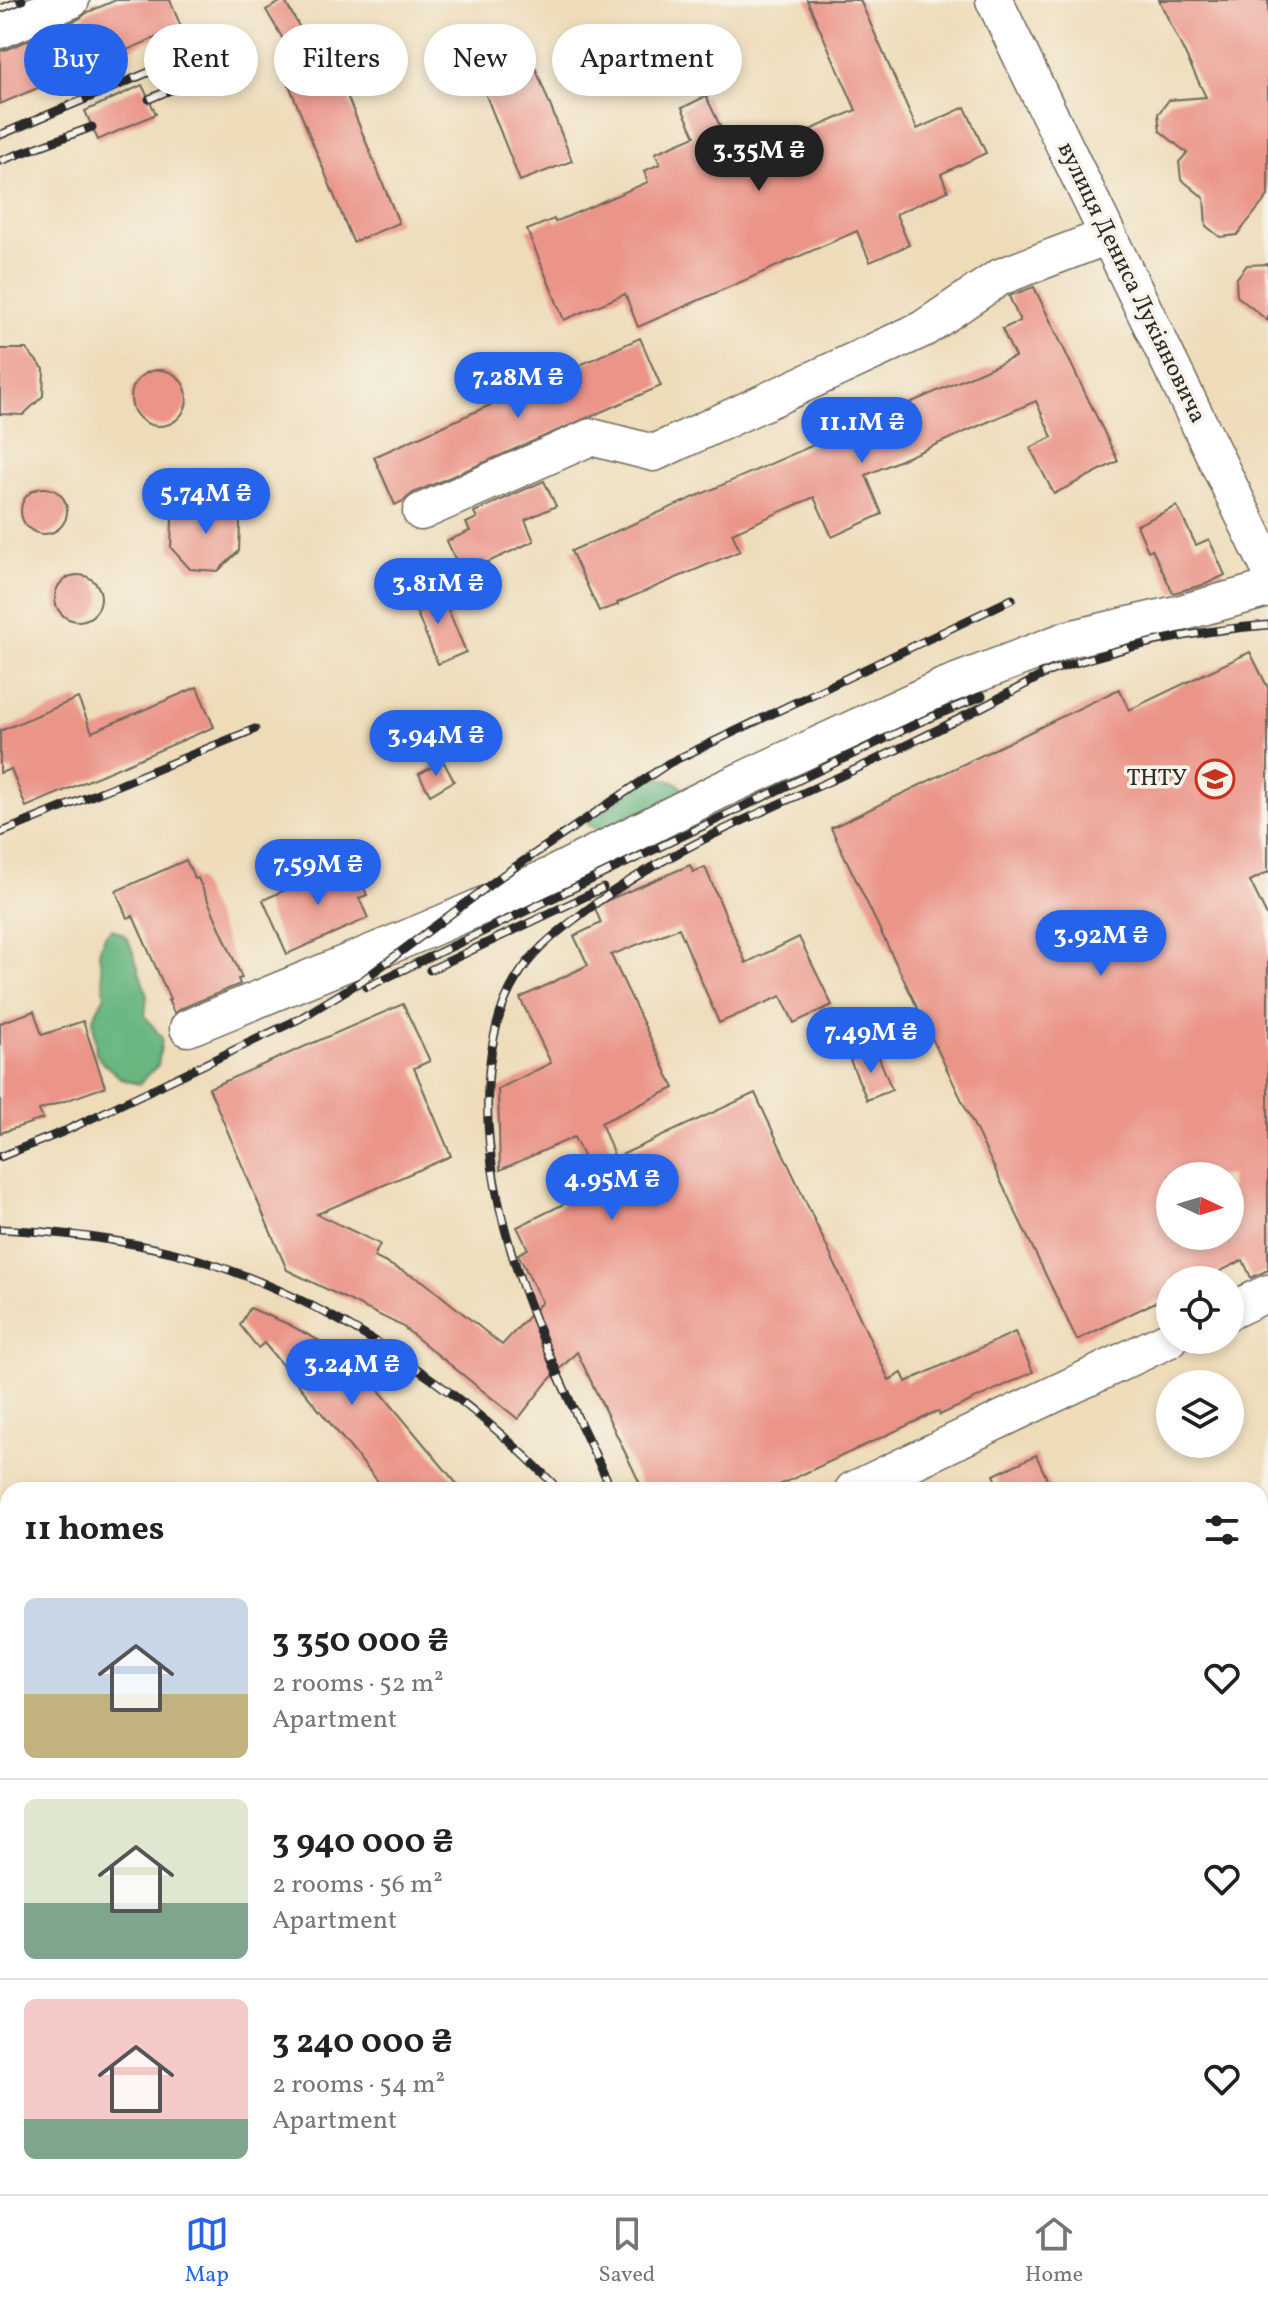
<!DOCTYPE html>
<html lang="en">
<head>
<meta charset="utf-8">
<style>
  body { margin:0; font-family:Vollkorn,serif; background:#f2f2f2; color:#222; height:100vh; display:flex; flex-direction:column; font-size:30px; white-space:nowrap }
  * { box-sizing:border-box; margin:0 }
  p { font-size:26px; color:#767676 }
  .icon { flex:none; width:44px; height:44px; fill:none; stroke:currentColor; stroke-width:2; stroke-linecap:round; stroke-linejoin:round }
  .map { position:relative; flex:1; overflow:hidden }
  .panel { position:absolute; left:0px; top:1482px; width:1268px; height:712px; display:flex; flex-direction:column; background:#fff; border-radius:24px 24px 0 0; box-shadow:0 4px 12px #0003 }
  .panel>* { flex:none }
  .top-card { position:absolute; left:24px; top:24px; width:800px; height:72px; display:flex; gap:16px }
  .needle { width:52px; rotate:94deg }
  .buttons { position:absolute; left:1156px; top:1162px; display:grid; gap:16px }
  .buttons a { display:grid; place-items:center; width:88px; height:88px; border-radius:50%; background:#fff; box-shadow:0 4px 12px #0003; font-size:40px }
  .price { position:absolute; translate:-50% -68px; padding:0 18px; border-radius:28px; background:#2563eb; color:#fff; font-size:26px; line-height:52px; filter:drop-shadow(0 2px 4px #0008) }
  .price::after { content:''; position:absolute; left:50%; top:48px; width:24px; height:18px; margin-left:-12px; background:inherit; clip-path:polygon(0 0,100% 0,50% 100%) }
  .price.active { background:#222; color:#fff }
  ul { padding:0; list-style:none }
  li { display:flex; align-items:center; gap:24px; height:200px; padding:0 24px }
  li+li { border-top:2px solid #e0e0e0 }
  li span { display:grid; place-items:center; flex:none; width:224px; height:160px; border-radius:12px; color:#555 }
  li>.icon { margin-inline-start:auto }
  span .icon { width:96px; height:96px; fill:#fffc; stroke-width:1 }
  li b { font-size:34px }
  h2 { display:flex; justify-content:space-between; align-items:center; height:96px; padding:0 24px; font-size:34px }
  .chip { padding:0 28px; border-radius:36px; background:#fff; box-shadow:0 4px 12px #0003; font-size:28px; line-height:72px }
  .chip.active { background:#2563eb; color:#fff }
  .tab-bar { display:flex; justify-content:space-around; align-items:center; height:112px; border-top:2px solid #e0e0e0; background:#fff; font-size:22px; color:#767676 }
  .tab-bar a { display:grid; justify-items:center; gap:4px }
  .tab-bar .active { color:#2563eb }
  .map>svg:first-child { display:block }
  .forest { fill:#67b680; stroke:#497056; stroke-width:2 }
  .building { fill:#eb9488; fill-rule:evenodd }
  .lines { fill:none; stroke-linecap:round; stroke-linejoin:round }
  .minor-casing { stroke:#6f695d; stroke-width:39 }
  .minor { stroke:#fff; stroke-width:36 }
  .rail-casing { stroke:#2b2b2b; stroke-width:9 }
  .rail { stroke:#f7f3e8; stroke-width:6; stroke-dasharray:18; stroke-linecap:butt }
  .labels { text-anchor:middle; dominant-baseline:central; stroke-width:7; stroke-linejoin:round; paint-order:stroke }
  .street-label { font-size:24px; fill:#2b2b2b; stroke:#f7f3e8 }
  .poi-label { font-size:24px; fill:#2b2b2b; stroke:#f7f3e8; text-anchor:end }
</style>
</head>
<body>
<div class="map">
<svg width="1268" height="2194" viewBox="0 0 1268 2194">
  <rect width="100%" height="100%" fill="#f7f3e8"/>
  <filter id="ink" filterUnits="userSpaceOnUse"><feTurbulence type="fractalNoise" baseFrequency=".0125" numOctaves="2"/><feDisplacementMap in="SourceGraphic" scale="16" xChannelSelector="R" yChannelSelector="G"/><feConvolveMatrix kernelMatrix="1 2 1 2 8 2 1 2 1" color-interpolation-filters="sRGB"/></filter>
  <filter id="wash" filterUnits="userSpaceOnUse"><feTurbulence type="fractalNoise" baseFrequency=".006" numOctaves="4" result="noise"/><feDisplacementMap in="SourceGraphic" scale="32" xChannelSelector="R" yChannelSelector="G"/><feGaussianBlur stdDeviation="1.8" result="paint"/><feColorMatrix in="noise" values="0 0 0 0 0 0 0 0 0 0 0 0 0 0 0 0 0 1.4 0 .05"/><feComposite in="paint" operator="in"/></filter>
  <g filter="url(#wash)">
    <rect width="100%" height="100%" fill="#eedcb9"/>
    <g class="forest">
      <path d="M 660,778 L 677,783 L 688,795 L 603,831 L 587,825 L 598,810 L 611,806 L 650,779 Z"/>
      <path d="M 112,929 L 123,934 L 129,941 L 147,995 L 145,1016 L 162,1038 L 158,1065 L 139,1084 L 122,1079 L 101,1061 L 96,1053 L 93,1018 L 105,995 L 99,952 L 105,935 Z"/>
    </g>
    <g id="blocks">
      <g class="building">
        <path d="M 116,0 L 170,0 L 181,27 L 0,104 L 0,51 L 8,49 L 79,19 L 88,12 Z"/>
        <path d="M 284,0 L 310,45 L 324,39 L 399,223 L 353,242 L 278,58 L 291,53 L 266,10 Z"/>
        <path d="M 807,0 L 860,0 L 917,129 L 965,107 L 986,153 L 941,174 L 948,191 L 896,214 L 909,245 L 870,262 L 857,231 L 638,327 L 625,294 L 564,320 L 527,230 L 554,219 L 555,222 L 648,182 L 644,171 L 660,164 L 655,153 L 695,136 L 682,108 L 706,96 L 737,162 L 856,110 Z"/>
        <path d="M 1159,0 L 1268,0 L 1268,196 L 1237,235 L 1220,237 L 1206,226 L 1204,198 L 1181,179 L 1179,162 L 1187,153 L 1160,131 L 1158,114 L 1169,100 L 1206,97 Z"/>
        <path d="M 528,49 L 572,161 L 520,181 L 476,70 Z"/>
        <path d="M 142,85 L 156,114 L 98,140 L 85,111 Z"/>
        <path d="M 1268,264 L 1268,321 L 1237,296 L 1236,279 L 1247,265 Z"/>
        <path d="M 1034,287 L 1118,461 L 1054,494 L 1030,448 L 1052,437 L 1036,401 L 866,475 L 882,514 L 832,537 L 814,497 L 732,533 L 740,551 L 617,603 L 618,605 L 599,611 L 571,551 L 1015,357 L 1002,329 L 1020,321 L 1009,296 Z"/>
        <path d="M 640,338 L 661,386 L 413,493 L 403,501 L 395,505 L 374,457 Z"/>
        <path d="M 0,349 L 26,349 L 44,369 L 43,396 L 23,415 L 0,414 Z"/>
        <circle cx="159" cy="398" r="28"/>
        <path d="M 544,481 L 556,506 L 525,520 L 534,541 L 462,574 L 447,541 L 470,531 L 466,523 L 477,518 L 474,512 Z"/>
        <circle cx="44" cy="511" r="23"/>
        <path d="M 193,500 L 221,502 L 240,523 L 239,551 L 218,571 L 190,569 L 171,548 L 172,520 Z"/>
        <path d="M 1177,506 L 1196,545 L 1209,539 L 1225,575 L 1206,584 L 1173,593 L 1152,549 L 1148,551 L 1137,525 Z"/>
        <circle cx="78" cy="598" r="23"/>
        <path d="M 439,588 L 466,652 L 438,664 L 411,599 Z"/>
        <path d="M 1250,652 L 1268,688 L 1268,872 L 1250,881 L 1268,918 L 1268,1270 L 1251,1278 L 1243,1260 L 1202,1280 L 1170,1280 L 1170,1295 L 1077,1340 L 831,828 L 1119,689 L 1129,710 ZM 1170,1176 L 1230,1176 L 1230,1236 L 1170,1236 Z"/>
        <path d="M 197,687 L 214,727 L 26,807 L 11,769 L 0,773 L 0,731 L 78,698 L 92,732 Z"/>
        <path d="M 443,761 L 454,781 L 430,795 L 419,774 Z"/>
        <path d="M 186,860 L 195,879 L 198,878 L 242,978 L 238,979 L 240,984 L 180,1009 L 174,1013 L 168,1000 L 170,999 L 133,916 L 127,918 L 116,891 Z"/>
        <path d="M 351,860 L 367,895 L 359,898 L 368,918 L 287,954 L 263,900 Z"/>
        <path d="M 690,865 L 693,872 L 705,867 L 746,963 L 799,937 L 832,1005 L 794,1023 L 781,996 L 719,1023 L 679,928 L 611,955 L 674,1088 L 601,1123 L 615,1158 L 755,1093 L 889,1380 L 902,1373 L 906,1382 L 1015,1332 L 1033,1372 L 940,1415 L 938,1411 L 769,1490 L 643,1490 L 577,1352 L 548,1381 L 518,1419 L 402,1326 L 287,1270 L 209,1088 L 403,1004 L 430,1061 L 414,1068 L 451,1156 L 317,1214 L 380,1244 L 374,1257 L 423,1281 L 502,1345 L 542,1302 L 518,1254 L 528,1249 L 517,1227 L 598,1187 L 574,1137 L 500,1170 L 498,1089 L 551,1063 L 520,998 L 588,965 L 574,936 L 601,923 L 594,906 Z"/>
        <path d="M 34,1011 L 42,1035 L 83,1021 L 105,1087 L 39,1110 L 43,1119 L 0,1133 L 0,1023 Z"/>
        <path d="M 876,1050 L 892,1090 L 867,1100 L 850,1060 Z"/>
        <path d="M 250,1308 L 288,1324 L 353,1359 L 462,1490 L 385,1490 L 264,1343 L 258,1348 L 240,1325 Z"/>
        <path d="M 1036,1455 L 1052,1490 L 1001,1490 L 994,1475 Z"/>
      </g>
    </g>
  </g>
  <g filter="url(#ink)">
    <use href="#blocks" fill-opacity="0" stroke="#6f695d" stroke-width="2"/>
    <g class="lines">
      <defs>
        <g id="minor">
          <path d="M 994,0 L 1268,566"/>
          <path d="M 0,30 L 71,0"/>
          <path d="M 421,512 L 591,437 L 654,453 L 923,329 L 1000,277 L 1108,236"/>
          <path d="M 188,1028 L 427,930 L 546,878 L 719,791 L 943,687 L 1069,639 L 1181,613 L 1268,589"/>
          <path d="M 1230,1311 L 1268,1293"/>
          <path d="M 853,1490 L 1170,1339"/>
          <path d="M 0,1670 L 8,1667"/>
          <path d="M 1260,1685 L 1268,1681"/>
          <path d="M 522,2186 L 526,2194"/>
          <path d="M 1139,2186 L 1143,2194"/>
          <path d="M 418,2194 L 426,2186"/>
        </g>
      </defs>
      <use href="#minor" class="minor-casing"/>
      <use href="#minor" class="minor"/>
      <defs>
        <g id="rail">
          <path d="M 0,9 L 22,0"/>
          <path d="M 149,99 L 219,69"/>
          <path d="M 0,135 L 211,46"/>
          <path d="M 0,161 L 92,127"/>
          <path d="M 1042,674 C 1115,648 1191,631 1268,625"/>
          <path d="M 0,833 L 255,729"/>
          <path d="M 430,970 L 603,888"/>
          <path d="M 367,987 L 922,721 L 982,696"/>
          <path d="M 0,1157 L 65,1131 L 299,1019 L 363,980 L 503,875 L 669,763 L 1012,599"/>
          <path d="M 0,1229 C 59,1232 118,1239 175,1253 C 314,1289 461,1386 559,1490"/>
          <path d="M 612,1490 C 551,1362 476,1216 489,1071 C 492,1040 499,1006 516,979 C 531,954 552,936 575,919 C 662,850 769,810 869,763 C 931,734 991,703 1052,670"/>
          <path d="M 908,2186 L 912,2194"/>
          <path d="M 927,2186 L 931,2194"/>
          <path d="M 947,2186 L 951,2194"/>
        </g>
      </defs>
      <use href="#rail" class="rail-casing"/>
      <use href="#rail" class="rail"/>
    </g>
  </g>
  <defs>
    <symbol id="university-ring" viewBox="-11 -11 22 22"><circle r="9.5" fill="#f7f3e8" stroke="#c8321e" stroke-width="1.5"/><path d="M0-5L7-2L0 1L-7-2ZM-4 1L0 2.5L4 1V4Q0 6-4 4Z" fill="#c8321e"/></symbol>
  </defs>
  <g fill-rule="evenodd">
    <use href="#university-ring" x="1193" y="757" width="44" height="44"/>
  </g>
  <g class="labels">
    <g class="street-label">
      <text transform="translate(1131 283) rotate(64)">вулиця Дениса Лукіяновича</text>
    </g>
    <g class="poi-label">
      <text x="1187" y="779">ТНТУ</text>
    </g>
  </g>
</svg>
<div class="buttons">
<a><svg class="needle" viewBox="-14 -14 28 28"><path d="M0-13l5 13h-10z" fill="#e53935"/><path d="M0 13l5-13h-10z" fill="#767676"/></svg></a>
<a><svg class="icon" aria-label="locate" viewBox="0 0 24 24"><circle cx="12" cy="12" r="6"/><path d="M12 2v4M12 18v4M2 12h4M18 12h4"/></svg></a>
<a><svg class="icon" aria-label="layers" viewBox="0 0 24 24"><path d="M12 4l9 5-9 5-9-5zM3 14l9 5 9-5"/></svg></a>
</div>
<b class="price active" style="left:759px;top:193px">3.35M ₴</b>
<b class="price" style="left:518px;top:420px">7.28M ₴</b>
<b class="price" style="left:862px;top:465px">11.1M ₴</b>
<b class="price" style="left:206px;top:536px">5.74M ₴</b>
<b class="price" style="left:438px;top:626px">3.81M ₴</b>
<b class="price" style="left:436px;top:778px">3.94M ₴</b>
<b class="price" style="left:318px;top:907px">7.59M ₴</b>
<b class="price" style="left:1101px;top:978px">3.92M ₴</b>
<b class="price" style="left:871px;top:1075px">7.49M ₴</b>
<b class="price" style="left:612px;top:1222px">4.95M ₴</b>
<b class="price" style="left:352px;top:1407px">3.24M ₴</b>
<div class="top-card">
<a class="chip active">Buy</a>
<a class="chip">Rent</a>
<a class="chip">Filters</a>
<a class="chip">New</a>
<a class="chip">Apartment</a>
</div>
<section class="panel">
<h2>11 homes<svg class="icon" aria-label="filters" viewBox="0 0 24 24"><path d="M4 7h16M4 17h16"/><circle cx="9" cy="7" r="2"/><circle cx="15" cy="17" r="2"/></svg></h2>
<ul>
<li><span style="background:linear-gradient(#c9d6e8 60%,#c2b280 0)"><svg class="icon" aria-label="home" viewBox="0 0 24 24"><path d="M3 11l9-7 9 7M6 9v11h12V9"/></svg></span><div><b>3 350 000 ₴</b><p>2 rooms · 52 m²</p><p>Apartment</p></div><svg class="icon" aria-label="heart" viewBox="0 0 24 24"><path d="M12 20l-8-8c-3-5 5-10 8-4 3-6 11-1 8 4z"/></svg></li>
<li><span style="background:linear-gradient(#dfe7d0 65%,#7fa58c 0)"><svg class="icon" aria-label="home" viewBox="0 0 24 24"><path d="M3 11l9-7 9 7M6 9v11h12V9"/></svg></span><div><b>3 940 000 ₴</b><p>2 rooms · 56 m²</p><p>Apartment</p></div><svg class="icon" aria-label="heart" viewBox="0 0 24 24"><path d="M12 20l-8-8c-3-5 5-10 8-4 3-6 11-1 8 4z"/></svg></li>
<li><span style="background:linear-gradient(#f6c9c9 75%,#7fa58c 0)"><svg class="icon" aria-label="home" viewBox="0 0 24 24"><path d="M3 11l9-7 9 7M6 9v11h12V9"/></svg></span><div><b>3 240 000 ₴</b><p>2 rooms · 54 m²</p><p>Apartment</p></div><svg class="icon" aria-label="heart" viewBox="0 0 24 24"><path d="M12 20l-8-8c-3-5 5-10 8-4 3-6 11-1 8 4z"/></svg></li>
</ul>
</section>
</div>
<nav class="tab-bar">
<a class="active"><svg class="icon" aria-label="map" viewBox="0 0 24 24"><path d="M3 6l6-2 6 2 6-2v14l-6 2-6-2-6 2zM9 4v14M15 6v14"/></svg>Map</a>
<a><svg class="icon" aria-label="saved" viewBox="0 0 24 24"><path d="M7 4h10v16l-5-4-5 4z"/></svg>Saved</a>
<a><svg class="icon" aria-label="home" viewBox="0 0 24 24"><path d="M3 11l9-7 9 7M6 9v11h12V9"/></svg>Home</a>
</nav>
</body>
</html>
